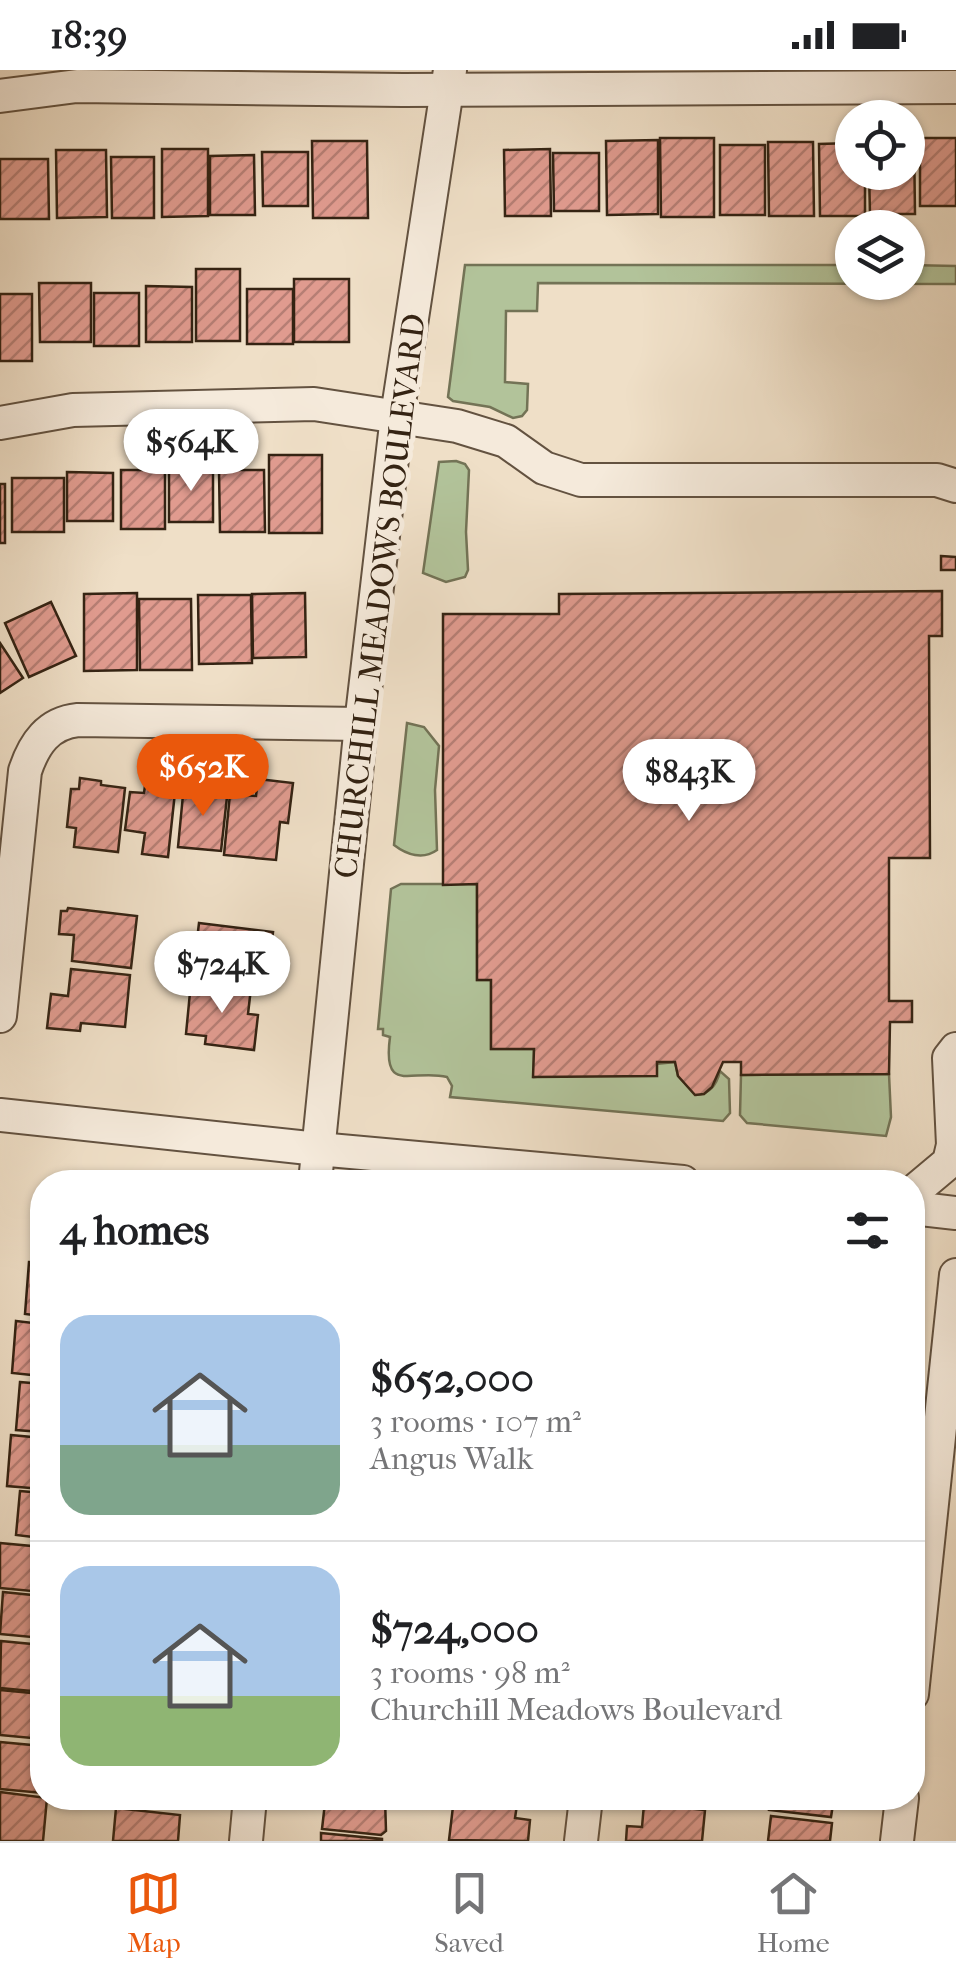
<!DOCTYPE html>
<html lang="en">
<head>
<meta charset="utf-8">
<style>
  body { margin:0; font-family:"IM FELL French Canon",serif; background:#f2f2f2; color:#202124; height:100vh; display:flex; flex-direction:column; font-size:38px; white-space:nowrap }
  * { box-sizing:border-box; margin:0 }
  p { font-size:32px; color:#757577 }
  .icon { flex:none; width:55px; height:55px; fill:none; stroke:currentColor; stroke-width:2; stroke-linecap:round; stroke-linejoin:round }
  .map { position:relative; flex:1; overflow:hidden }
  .sheet { position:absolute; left:30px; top:1100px; width:895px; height:640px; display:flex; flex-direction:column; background:#fff; border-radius:40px; box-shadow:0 2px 8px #0004 }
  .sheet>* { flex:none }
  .controls { position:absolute; left:835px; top:30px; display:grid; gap:20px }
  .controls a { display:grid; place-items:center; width:90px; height:90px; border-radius:50%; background:#fff; box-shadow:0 2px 8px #0004; font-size:50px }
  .price { position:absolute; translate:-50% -85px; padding:0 22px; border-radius:35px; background:#fff; color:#222; font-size:32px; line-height:65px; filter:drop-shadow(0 2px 5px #0008) }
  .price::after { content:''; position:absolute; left:50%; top:60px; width:30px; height:22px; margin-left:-15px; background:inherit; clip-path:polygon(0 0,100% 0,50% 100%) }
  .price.selected { background:#ea580c; color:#fff }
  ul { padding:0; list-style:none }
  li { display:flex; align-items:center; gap:30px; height:250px; padding:0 30px }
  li+li { border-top:2px solid #e0e0e0 }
  li span { display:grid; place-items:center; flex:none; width:280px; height:200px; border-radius:30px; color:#555 }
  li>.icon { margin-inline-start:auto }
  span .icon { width:120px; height:120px; fill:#fffc; stroke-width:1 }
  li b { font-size:42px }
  h2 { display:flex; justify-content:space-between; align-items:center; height:120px; padding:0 30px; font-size:42px }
  .status { display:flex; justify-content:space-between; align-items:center; height:70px; padding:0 50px; background:#fff; direction:ltr }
  .status svg { height:28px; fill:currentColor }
  .tabs { display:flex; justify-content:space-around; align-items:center; height:140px; border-top:2px solid #e0e0e0; background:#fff; font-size:28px; color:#757577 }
  .tabs a { display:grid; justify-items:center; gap:5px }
  .tabs .selected { color:#ea580c }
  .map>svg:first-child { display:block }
  .green { fill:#b2c39a; stroke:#737356; stroke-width:2.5 }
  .building { fill:url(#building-hatch); stroke:#342313; stroke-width:2.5 }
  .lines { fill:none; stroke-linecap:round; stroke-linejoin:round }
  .minor-casing { stroke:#635240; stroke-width:36 }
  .minor { stroke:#f5eadb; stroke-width:32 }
  .labels { text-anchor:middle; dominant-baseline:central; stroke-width:10; stroke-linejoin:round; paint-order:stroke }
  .street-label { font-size:32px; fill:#342313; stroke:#f5eadb }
</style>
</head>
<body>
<div class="status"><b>18:39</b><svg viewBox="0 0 49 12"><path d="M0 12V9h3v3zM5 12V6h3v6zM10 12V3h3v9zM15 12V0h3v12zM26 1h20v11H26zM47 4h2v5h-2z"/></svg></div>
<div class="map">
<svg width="956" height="1771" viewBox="0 0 956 1771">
  <defs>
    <pattern id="building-hatch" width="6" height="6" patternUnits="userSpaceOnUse" patternTransform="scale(2.5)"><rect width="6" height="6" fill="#e09b8f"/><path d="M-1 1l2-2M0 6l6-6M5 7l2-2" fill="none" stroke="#b67e74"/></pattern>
  </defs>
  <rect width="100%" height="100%" fill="#efdfc7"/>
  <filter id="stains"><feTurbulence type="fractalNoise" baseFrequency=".002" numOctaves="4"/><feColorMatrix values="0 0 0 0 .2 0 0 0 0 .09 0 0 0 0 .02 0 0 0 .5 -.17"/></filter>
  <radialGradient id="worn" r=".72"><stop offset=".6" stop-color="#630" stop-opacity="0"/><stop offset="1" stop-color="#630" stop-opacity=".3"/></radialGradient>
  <g class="green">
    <path d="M 465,195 L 852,195 L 852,212 L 908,212 L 908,195 L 956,196 L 956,214 L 538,213 L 537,241 L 506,241 L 505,312 L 528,314 L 527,340 L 522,346 L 513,348 L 490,337 L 453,331 L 448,327 Z"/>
    <path d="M 456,391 L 465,394 L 469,400 L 466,462 L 468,500 L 465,507 L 446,512 L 423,503 L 439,392 Z"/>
    <path d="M 407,653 L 424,657 L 439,676 L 435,720 L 437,780 C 423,790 407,785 394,775 Z"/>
    <path d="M 401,814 L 477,814 L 477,910 L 491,910 L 491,979 L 534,979 L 534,1007 L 675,992 L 678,1006 L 696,1025 C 710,1024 717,1014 720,1001 L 729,1009 L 730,1043 L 723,1051 L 450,1027 L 452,1016 L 447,1007 C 412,998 382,1026 390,967 L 383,965 L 383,959 L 378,959 L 391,819 Z"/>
    <path d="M 889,1004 L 891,1047 L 886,1066 L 747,1053 L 740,1045 L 741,1005 Z"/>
  </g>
  <g class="building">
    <path d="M 660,68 L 714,68 L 714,147 L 661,147 Z"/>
    <path d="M 908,68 L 914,68 L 915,144 L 870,144 L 869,102 L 908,102 Z"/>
    <rect x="920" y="68" width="36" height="68"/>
    <path d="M 658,70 L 658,144 L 607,145 L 606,71 Z"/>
    <path d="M 312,71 L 367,71 L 368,148 L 313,148 Z"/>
    <path d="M 768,72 L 813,72 L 814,146 L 769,146 Z"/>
    <path d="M 852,73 L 852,102 L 865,102 L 865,146 L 820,146 L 819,74 Z"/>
    <rect x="720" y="75" width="45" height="70"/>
    <path d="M 162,79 L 208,79 L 208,146 L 162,147 Z"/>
    <path d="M 550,79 L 551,146 L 505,146 L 504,80 Z"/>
    <path d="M 56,80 L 106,80 L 107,147 L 57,148 Z"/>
    <path d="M 262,82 L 308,82 L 308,136 L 263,136 Z"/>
    <path d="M 553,83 L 599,83 L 599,141 L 554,141 Z"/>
    <path d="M 254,85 L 255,145 L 210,145 L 210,86 Z"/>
    <path d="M 111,87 L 154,87 L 154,148 L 112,148 Z"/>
    <path d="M 0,89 L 48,89 L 49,149 L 0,149 Z"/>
    <rect x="196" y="199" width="44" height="72"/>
    <rect x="294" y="209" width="55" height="63"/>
    <path d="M 39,213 L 91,213 L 91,272 L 40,272 Z"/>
    <path d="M 146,216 L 192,217 L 192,272 L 146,272 Z"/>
    <rect x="247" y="219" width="46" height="55"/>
    <rect x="94" y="223" width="45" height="53"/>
    <rect x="0" y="224" width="32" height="67"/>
    <rect x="269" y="385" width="53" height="78"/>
    <rect x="169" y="396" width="44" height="56"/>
    <rect x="121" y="400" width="44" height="59"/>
    <path d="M 219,400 L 264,400 L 265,462 L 220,462 Z"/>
    <path d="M 67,402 L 113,403 L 113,451 L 67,451 Z"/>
    <rect x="12" y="408" width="52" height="54"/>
    <rect x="0" y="414" width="5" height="59"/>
    <path d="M 941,486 L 956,487 L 956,500 L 941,500 Z"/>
    <path d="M 942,521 L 942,566 L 929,566 L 930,788 L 889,788 L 889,931 L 912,931 L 912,952 L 890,952 L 889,1004 L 741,1005 L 741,992 L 723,992 L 712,1017 L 704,1024 L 695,1025 L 678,1006 L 675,992 L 657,992 L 657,1006 L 533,1007 L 534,979 L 491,979 L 491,910 L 477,910 L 477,814 L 443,815 L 443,544 L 559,544 L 559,524 Z"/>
    <path d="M 137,523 L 137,600 L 84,601 L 84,524 Z"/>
    <path d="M 305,523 L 306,587 L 253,588 L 252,524 Z"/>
    <path d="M 198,525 L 251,525 L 252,593 L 199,594 Z"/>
    <path d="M 139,529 L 191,529 L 192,600 L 140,600 Z"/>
    <path d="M 51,532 L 76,586 L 29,607 L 5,553 Z"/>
    <path d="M 0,573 L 23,608 L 0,623 Z"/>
    <path d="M 80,708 L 101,711 L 101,715 L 125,718 L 118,782 L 74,777 L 76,758 L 67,757 L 71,719 L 79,719 Z"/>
    <path d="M 146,709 L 176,713 L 168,787 L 142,784 L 145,763 L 125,760 L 130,722 L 144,723 Z"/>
    <path d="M 258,709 L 293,713 L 288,753 L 280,752 L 276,790 L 224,785 L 230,724 L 256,726 Z"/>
    <path d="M 208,716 L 228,718 L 221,781 L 178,777 L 183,725 L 190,726 L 197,719 L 207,721 Z"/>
    <path d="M 68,838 L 137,846 L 131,898 L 72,891 L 74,865 L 59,864 L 61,841 L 67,841 Z"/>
    <path d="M 199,853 L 273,862 L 270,885 L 255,884 L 252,911 L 193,904 Z"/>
    <path d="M 71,899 L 130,905 L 125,957 L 81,953 L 80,961 L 47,958 L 51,924 L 68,926 Z"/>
    <path d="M 191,912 L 251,918 L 248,944 L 258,945 L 254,980 L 205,974 L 206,966 L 186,964 Z"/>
    <path d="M 41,1146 L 42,1146 L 42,1192 L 37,1191 Z"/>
    <path d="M 29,1192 L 42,1193 L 42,1246 L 25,1244 Z"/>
    <path d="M 16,1251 L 42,1254 L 42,1306 L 12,1303 Z"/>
    <path d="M 20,1312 L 42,1314 L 42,1362 L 16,1360 Z"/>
    <path d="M 11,1365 L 42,1368 L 42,1419 L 7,1416 Z"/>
    <path d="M 20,1421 L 42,1423 L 42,1468 L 16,1465 Z"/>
    <path d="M 0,1473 L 42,1477 L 42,1522 L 0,1518 Z"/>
    <path d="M 3,1522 L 42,1526 L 42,1568 L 0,1564 Z"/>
    <path d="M 1,1571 L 42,1575 L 42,1622 L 0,1618 Z"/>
    <path d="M 0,1620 L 42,1624 L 42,1669 L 0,1665 Z"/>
    <path d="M 0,1672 L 42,1676 L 42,1723 L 0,1719 Z"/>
    <path d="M 0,1722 L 47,1728 L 43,1771 L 0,1771 Z"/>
    <path d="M 120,1728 L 172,1728 L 171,1737 L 119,1731 Z"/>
    <path d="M 313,1728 L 385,1728 L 386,1761 L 381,1765 L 322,1759 L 325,1733 L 312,1732 Z"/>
    <path d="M 454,1728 L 518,1728 L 515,1748 L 530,1750 L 528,1771 L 449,1770 Z"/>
    <path d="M 770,1728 L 834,1728 L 831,1747 L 769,1740 Z"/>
    <path d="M 644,1734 L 705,1740 L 702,1771 L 626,1771 L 627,1756 L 642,1757 Z"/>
    <path d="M 116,1738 L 180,1745 L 178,1771 L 113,1771 Z"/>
    <path d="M 771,1746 L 832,1753 L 830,1771 L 768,1771 Z"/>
    <path d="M 321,1763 L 382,1769 L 382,1771 L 321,1771 Z"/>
  </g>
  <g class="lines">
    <defs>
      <g id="minor">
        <path d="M 0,26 L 77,16 L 403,20 L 956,17"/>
        <path d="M 0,353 L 73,340 L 314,334 L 457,356 L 506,371 L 544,398 L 581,410 L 937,410 L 956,416"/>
        <path d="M 0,946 L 25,701 C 34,674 48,653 78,650 L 361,654"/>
        <path d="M 0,1045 L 318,1079 L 683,1112"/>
        <path d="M 315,1112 L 361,654 L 397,346 L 450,0"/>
        <path d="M 912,1123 L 949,1092 L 953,1075 L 949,988 L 956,979"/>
        <path d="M 912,1138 L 956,1143"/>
        <path d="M 912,1624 L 956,1205"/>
        <path d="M 246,1771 L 250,1728"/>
        <path d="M 581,1771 L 586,1728"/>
        <path d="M 897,1771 L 902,1728"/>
      </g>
    </defs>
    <use href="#minor" class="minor-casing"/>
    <use href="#minor" class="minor"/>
  </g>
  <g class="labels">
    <g class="street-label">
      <text transform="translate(380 526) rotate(-83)">CHURCHILL MEADOWS BOULEVARD</text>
    </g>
  </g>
  <rect width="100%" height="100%" filter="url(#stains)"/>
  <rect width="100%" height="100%" fill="url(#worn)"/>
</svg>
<div class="controls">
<a><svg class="icon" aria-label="locate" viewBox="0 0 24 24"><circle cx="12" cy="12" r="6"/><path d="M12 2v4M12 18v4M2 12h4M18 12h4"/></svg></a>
<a><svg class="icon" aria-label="layers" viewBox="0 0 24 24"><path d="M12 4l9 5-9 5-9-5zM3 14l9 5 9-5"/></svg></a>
</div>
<b class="price" style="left:191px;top:424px">$564K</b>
<b class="price selected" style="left:203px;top:749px">$652K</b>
<b class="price" style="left:689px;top:754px">$843K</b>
<b class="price" style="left:222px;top:946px">$724K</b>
<section class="sheet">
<h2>4 homes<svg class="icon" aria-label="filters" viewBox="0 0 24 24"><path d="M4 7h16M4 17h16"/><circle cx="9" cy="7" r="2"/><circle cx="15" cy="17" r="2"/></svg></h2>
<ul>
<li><span style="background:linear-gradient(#a9c7e8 65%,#7fa58c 0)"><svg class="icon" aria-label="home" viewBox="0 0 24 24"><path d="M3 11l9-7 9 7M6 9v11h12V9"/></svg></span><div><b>$652,000</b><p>3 rooms · 107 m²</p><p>Angus Walk</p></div></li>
<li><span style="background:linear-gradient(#a9c7e8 65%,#8fb573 0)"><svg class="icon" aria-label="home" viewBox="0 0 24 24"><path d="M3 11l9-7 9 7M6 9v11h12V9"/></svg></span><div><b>$724,000</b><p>3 rooms · 98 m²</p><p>Churchill Meadows Boulevard</p></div></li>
</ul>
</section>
</div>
<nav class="tabs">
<a class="selected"><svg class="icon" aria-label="map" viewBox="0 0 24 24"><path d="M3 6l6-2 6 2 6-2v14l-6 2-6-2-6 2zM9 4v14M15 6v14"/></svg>Map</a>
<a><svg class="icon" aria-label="saved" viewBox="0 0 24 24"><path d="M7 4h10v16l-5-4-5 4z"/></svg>Saved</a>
<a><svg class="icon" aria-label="home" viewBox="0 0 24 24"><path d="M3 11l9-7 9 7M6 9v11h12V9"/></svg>Home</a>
</nav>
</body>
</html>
